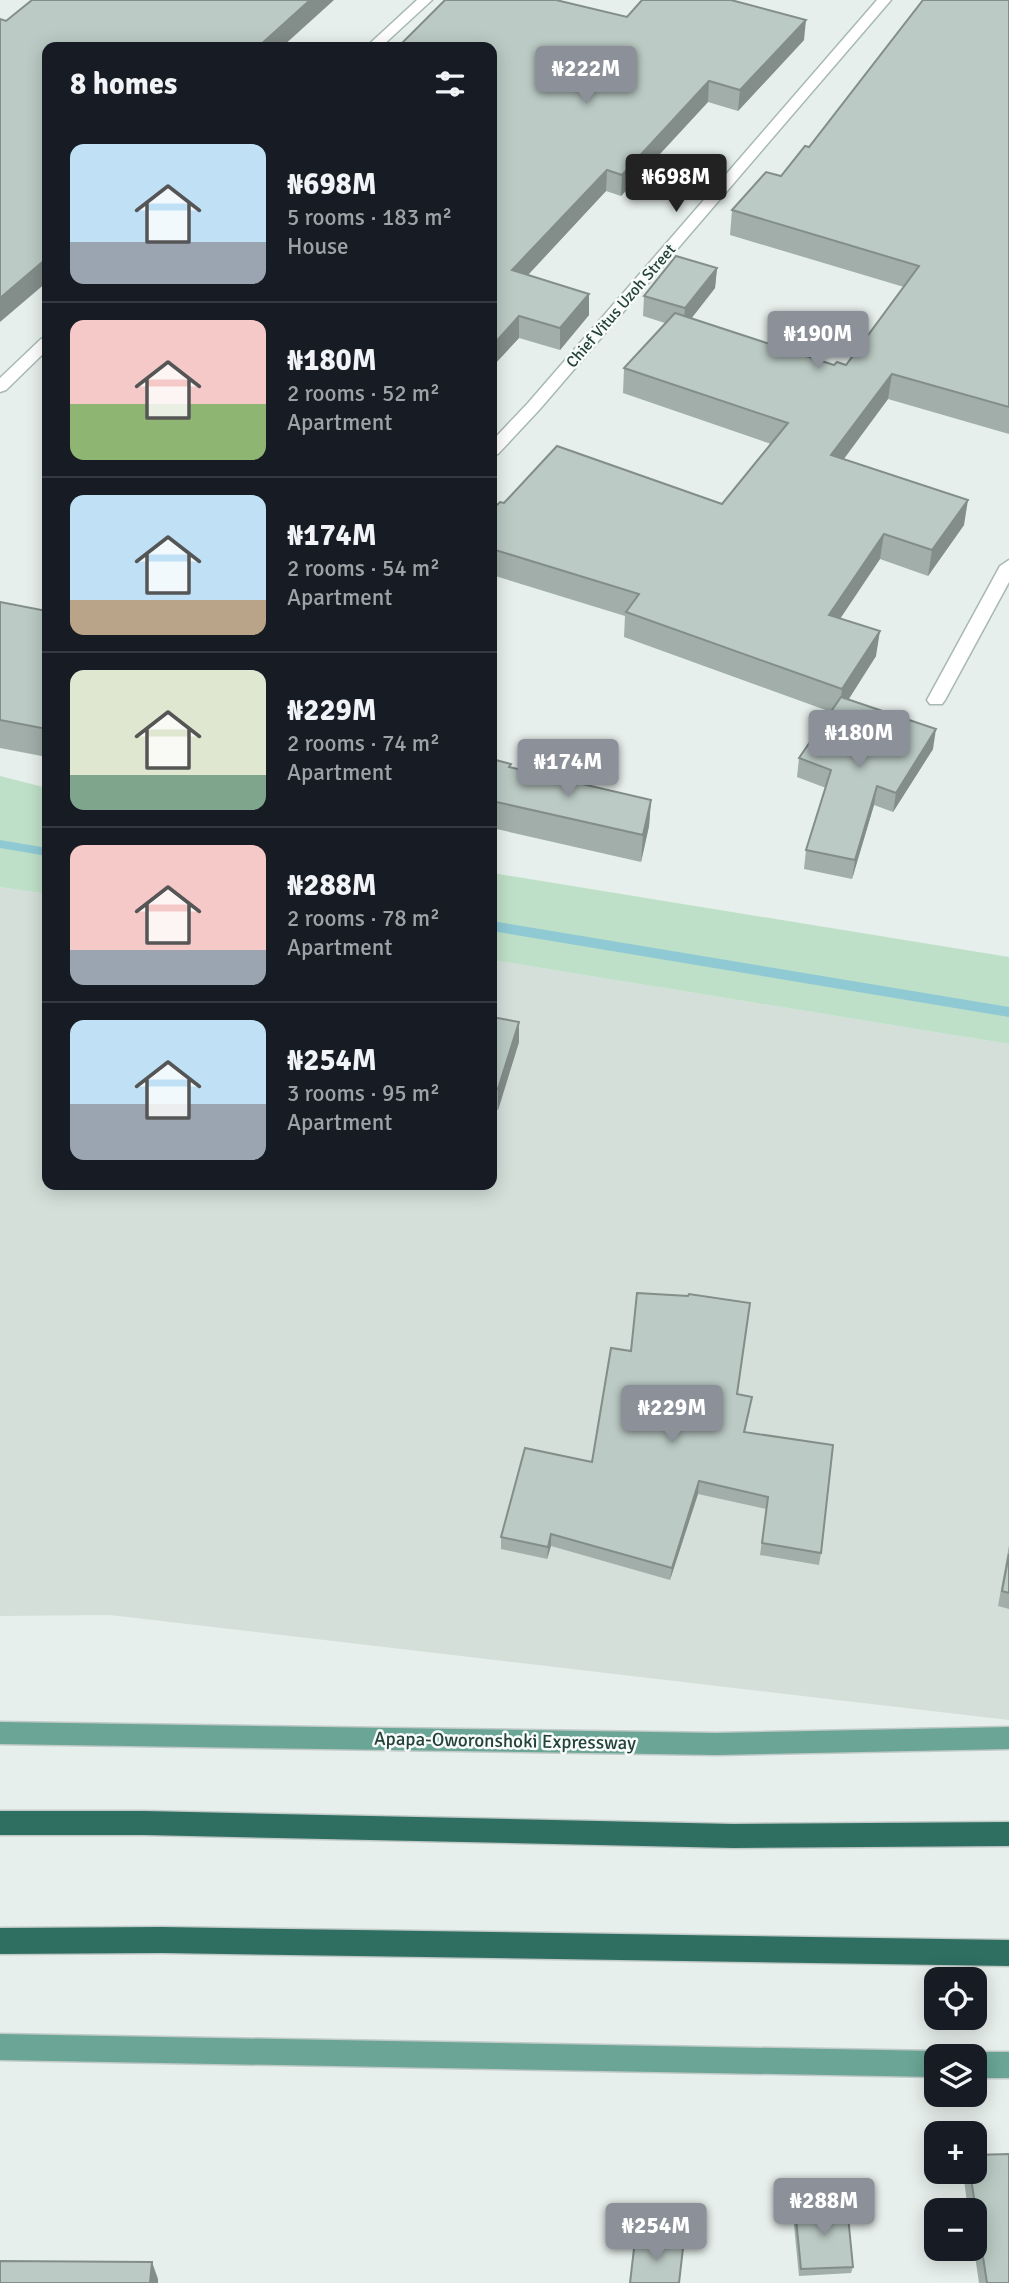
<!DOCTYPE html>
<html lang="en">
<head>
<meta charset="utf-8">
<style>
  body { margin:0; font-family:Signika,sans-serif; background:#242831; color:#f1f3f6; height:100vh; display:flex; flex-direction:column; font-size:26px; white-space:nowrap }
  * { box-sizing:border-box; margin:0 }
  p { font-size:23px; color:#9ea1a6 }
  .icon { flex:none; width:38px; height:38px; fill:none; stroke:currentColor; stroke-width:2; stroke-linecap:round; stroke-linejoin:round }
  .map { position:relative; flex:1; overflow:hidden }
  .sheet { position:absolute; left:42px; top:42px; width:455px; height:1148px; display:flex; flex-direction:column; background:#171b24; border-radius:14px; box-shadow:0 4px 18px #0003 }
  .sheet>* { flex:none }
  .fabs { position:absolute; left:924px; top:1967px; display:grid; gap:14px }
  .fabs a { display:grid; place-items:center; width:63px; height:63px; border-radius:14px; background:#171b24; box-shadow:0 4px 18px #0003; font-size:35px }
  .price { position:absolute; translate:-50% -60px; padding:0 16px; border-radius:7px; background:#8c9099; color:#fff; font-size:23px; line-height:46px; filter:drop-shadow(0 2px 4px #0008) }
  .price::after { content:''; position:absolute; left:50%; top:42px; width:21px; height:16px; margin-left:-10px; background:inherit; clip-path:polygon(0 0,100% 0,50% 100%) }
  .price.on { background:#222; color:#fff }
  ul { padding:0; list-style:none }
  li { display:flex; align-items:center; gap:21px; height:175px; padding:0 28px }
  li+li { border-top:2px solid #363941 }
  li span { display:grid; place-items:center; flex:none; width:196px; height:140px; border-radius:14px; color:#555 }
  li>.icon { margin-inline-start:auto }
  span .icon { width:84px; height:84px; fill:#fffc; stroke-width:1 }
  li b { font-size:30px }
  h2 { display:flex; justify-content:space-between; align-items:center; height:84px; padding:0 28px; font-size:30px }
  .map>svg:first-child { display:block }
  .built { fill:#d4dfda }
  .green { fill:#bfe0c8 }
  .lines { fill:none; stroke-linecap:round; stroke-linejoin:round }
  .stream { fill:#8ec9d4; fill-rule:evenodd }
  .street-casing { stroke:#a8b8b2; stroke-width:3 }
  .primary-casing { stroke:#c2cac8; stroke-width:3 }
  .highway-casing { stroke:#c2cac8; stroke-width:3 }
  .street { fill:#fff; fill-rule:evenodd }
  .primary { fill:#6aa596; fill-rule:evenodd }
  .highway { fill:#2f6f62; fill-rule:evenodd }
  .wall { fill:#a1aea9 }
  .shaded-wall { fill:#838d89 }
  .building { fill:#bbcac4; stroke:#838d89; stroke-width:2 }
  .labels { text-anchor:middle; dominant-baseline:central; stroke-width:5; stroke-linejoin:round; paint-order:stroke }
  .far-street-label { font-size:16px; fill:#24423a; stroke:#f7fbf9 }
  .street-label { font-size:19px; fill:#24423a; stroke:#f7fbf9 }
</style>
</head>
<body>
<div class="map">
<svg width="1009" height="2283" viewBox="0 0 1009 2283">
  <rect width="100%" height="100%" fill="#e6efeb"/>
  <path class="built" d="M 0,887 L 47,894 L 47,1185 L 492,1185 L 492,960 L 1009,1044 L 1009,1720 L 110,1615 L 0,1616 Z"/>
  <g class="green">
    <path d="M 0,776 L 47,788 L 47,894 L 0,887 Z"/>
    <path d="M 492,873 L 1009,957 L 1009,1044 L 492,960 Z"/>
  </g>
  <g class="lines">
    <g class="stream">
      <path d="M 0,840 L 47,848 L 47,856 L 0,848 Z"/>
      <path d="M 492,921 L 1009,1007 L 1009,1017 L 492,931 Z"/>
    </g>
    <defs>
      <g id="street">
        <path d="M 417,0 L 432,0 L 381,47 L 366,47 Z"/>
        <path d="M 877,0 L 891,0 L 540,409 L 498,454 L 492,455 L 492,441 L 528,403 Z"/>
        <path d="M 47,337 L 47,350 L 6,390 L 0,392 L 0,378 L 41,339 Z"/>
        <path d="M 1009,560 L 1009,582 L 945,700 L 942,704 L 930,704 L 927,700 L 1000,566 Z"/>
      </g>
      <g id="primary">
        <path d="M 0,1722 L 717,1733 L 1009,1727 L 1009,1749 L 717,1755 L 0,1744 Z"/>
        <path d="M 0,2034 L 936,2051 L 946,2056 L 936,2056 L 936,2077 L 0,2060 Z"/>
        <path d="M 975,2052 L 1009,2052 L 1009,2078 L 975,2078 L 975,2056 L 965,2056 Z"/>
      </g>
      <g id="highway">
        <path d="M 0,1811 L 145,1811 L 733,1824 L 1009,1822 L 1009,1846 L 733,1848 L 145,1835 L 0,1835 Z"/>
        <path d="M 162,1927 L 1009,1940 L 1009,1966 L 162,1953 L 0,1954 L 0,1928 Z"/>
      </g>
    </defs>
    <use href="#street" class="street-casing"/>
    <use href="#primary" class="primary-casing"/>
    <use href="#highway" class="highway-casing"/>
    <use href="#street" class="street"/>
    <use href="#primary" class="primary"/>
    <use href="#highway" class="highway"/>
  </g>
  <g class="wall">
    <path d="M 1009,0 L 1009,434 L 888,399 L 844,459 L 964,525 L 928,576 L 880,559 L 840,618 L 876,656 L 849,699 L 933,749 L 893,812 L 874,805 L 852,879 L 804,869 L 806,850 L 826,788 L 797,777 L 799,758 L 831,712 L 624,637 L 625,616 L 492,575 L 492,510 L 504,503 L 722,504 L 771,444 L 623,393 L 624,368 L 665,323 L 643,316 L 644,296 L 717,268 L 715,288 L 691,319 L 834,365 L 846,365 L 904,287 L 730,235 L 732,210 L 781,176 L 809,147 Z"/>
    <path d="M 627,17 L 804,40 L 738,111 L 708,102 L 621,196 L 606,191 L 528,275 L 589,315 L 560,350 L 519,338 L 492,367 Z"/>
    <path d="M 0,602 L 47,611 L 47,757 L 0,748 Z"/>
    <path d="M 492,759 L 511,767 L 651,800 L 649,826 L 641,862 L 492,828 Z"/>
    <path d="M 492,1017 L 519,1022 L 519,1042 L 498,1110 L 492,1108 Z"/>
    <path d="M 737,1394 L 750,1410 L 745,1432 L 821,1553 L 819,1565 L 760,1555 L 766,1509 L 698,1494 L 670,1580 L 551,1546 L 547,1559 L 501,1549 L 501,1537 L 592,1462 Z"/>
    <path d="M 1009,1545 L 1009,1609 L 998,1606 Z"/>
    <path d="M 963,2172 L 975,2172 L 1009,2283 L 979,2283 L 974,2249 L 975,2249 L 975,2210 L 968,2210 Z"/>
    <path d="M 795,2208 L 853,2267 L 851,2273 L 799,2276 L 793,2215 Z"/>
  </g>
  <g class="shaded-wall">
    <path d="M 310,0 L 334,0 L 282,47 L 258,47 Z"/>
    <path d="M 806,20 L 804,40 L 738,111 L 740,90 Z"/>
    <path d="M 709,81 L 708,102 L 621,196 L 622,175 Z"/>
    <path d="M 607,170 L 606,191 L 512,292 L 512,270 Z"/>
    <path d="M 47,258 L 47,282 L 0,322 L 0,298 Z"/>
    <path d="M 717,268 L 715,288 L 683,329 L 685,308 Z"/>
    <path d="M 589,294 L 589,315 L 560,350 L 560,328 Z"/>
    <path d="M 519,316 L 519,338 L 492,367 L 492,346 Z"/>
    <path d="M 892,374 L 888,399 L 828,480 L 831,455 Z"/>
    <path d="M 968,500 L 964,525 L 928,576 L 932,550 Z"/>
    <path d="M 884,534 L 880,559 L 826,640 L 829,615 Z"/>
    <path d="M 880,631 L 876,656 L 839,714 L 842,689 Z"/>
    <path d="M 936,729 L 933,749 L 893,812 L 896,793 Z"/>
    <path d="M 877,786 L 874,805 L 852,879 L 855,860 Z"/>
    <path d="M 651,800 L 649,826 L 641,862 L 643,835 Z"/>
    <path d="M 519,1022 L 519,1042 L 498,1110 L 498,1089 Z"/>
    <path d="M 699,1481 L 698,1494 L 670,1580 L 672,1568 Z"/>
    <path d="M 551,1534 L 551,1546 L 547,1559 L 548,1547 Z"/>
    <path d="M 152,2262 L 158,2279 L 158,2283 L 150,2283 Z"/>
  </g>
  <g class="building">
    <path d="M 32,0 L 310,0 L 258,47 L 47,47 L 47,258 L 0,298 L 0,19 L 6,21 Z"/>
    <path d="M 445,0 L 556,0 L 627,17 L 642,0 L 731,0 L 806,20 L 740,90 L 709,81 L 622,175 L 607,170 L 512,270 L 589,294 L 560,328 L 519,316 L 492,346 L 492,47 L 398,47 Z"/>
    <path d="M 923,0 L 1009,0 L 1009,407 L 892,374 L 831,455 L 968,500 L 932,550 L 884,534 L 829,615 L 880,631 L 842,689 L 626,612 L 639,594 L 492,549 L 492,510 L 500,502 L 504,503 L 557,446 L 722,504 L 788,423 L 624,368 L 675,313 L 834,365 L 837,362 L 846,365 L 919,266 L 732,210 L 766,172 L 781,176 L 805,146 L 809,147 Z"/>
    <path d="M 676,256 L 717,268 L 685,308 L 644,296 Z"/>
    <path d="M 0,602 L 47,611 L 47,729 L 0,720 Z"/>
    <path d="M 841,697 L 936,729 L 896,793 L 877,786 L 855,860 L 806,850 L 831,770 L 799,758 Z"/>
    <path d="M 492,759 L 511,764 L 509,767 L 651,800 L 643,835 L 492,801 Z"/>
    <path d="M 492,1017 L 519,1022 L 498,1089 L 492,1088 Z"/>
    <path d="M 637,1293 L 688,1296 L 689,1294 L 750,1303 L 737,1394 L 752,1397 L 744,1432 L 833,1445 L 821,1553 L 762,1543 L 768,1497 L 699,1481 L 672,1568 L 551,1534 L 548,1547 L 501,1537 L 525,1448 L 592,1462 L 611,1348 L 631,1351 Z"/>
    <path d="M 1009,1554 L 1009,1593 L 1002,1591 Z"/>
    <path d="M 1009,2154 L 1009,2283 L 987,2283 L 970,2172 L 975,2172 L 975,2155 Z"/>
    <path d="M 847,2206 L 853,2267 L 801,2269 L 795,2208 Z"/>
    <path d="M 635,2240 L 683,2248 L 679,2283 L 630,2283 Z"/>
    <path d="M 0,2261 L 152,2262 L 150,2283 L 0,2283 Z"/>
  </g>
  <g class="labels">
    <g class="far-street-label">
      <text transform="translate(621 306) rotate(-49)">Chief Vitus Uzoh Street</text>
    </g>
    <g class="street-label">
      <text transform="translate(505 1741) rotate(1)">Apapa-Oworonshoki Expressway</text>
    </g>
  </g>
</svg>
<div class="fabs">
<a><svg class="icon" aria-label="locate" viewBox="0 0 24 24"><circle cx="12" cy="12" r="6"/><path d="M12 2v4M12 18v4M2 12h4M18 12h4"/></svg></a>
<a><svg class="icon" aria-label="layers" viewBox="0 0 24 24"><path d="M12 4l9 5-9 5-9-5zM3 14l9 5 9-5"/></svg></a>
<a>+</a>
<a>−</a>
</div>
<b class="price" style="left:586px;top:106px">₦222M</b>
<b class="price on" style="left:676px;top:214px">₦698M</b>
<b class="price" style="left:818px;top:371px">₦190M</b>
<b class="price" style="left:859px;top:770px">₦180M</b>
<b class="price" style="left:568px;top:799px">₦174M</b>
<b class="price" style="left:672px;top:1445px">₦229M</b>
<b class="price" style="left:824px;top:2238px">₦288M</b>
<b class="price" style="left:656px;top:2263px">₦254M</b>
<section class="sheet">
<h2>8 homes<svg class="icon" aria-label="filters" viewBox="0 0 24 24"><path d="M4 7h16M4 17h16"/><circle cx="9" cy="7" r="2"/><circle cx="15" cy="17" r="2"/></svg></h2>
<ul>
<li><span style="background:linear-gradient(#bfe0f5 70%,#9aa5b1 0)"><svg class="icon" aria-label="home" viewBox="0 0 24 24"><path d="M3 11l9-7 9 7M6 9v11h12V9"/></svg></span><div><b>₦698M</b><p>5 rooms · 183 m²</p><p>House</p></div></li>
<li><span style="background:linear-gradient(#f6c9c9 60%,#8fb573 0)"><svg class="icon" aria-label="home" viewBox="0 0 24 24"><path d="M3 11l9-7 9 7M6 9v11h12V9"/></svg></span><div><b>₦180M</b><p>2 rooms · 52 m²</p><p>Apartment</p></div></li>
<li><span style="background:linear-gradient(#bfe0f5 75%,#b9a48a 0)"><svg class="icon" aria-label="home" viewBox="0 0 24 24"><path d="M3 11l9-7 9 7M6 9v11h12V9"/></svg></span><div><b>₦174M</b><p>2 rooms · 54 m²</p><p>Apartment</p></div></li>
<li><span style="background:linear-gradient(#dfe7d0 75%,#7fa58c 0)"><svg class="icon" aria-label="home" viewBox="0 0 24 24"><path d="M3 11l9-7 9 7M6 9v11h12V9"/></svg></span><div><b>₦229M</b><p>2 rooms · 74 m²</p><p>Apartment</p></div></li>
<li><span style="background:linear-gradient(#f6c9c9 75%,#9aa5b1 0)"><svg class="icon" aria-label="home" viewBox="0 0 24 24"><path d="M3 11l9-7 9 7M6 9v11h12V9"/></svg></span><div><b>₦288M</b><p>2 rooms · 78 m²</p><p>Apartment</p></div></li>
<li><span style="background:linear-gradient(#bfe0f5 60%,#9aa5b1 0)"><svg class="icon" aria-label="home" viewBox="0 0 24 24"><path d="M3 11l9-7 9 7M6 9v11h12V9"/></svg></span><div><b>₦254M</b><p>3 rooms · 95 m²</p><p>Apartment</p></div></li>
</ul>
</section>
</div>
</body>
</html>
